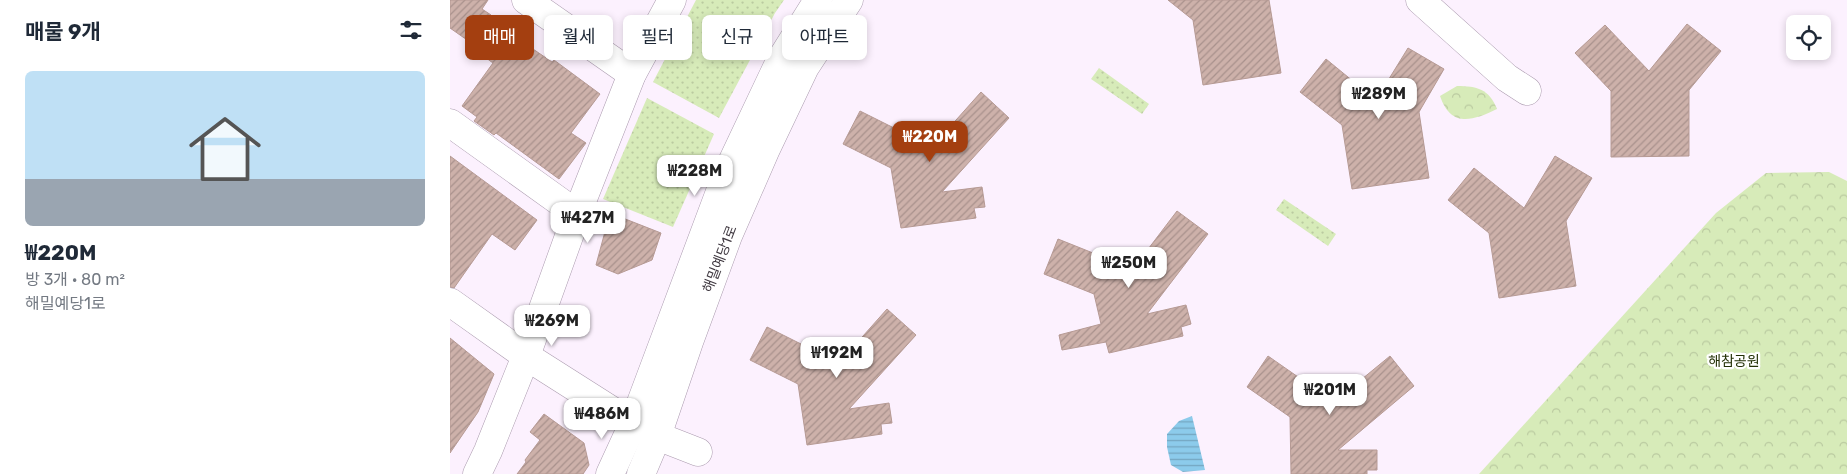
<!DOCTYPE html>
<html lang="ko">
<head>
<meta charset="utf-8">
<style>
  body { margin:0; font-family:Rubik,"Noto Sans KR",sans-serif; background:#f6f6f7; color:#1f2937; height:100vh; display:flex; flex-direction:column; font-size:19px; white-space:nowrap }
  * { box-sizing:border-box; margin:0 }
  p { font-size:16px; color:#747a83 }
  .icon { flex:none; width:28px; height:28px; fill:none; stroke:currentColor; stroke-width:2; stroke-linecap:round; stroke-linejoin:round }
  .map { position:relative; flex:1; overflow:hidden }
  .details { display:flex; flex-direction:column; background:#fff; width:450px }
  .details>* { flex:none }
  .banner { position:absolute; left:15px; top:15px; width:475px; height:45px; display:flex; gap:10px }
  .tools { position:absolute; left:1336px; top:15px; display:grid; gap:10px }
  .tools a { display:grid; place-items:center; width:45px; height:45px; border-radius:8px; background:#fff; box-shadow:0 2px 8px #0003; font-size:25px }
  .price { position:absolute; translate:-50% -42px; padding:0 11px; border-radius:10px; background:#fff; color:#222; font-size:16px; line-height:32px; filter:drop-shadow(0 1px 2px #0008) }
  .price::after { content:''; position:absolute; left:50%; top:30px; width:15px; height:11px; margin-left:-8px; background:inherit; clip-path:polygon(0 0,100% 0,50% 100%) }
  .price.selected { background:#a43f10; color:#fff }
  ul { padding:0; list-style:none }
  li { display:grid; align-content:center; gap:10px; height:265px; padding:0 25px }
  li span { display:grid; place-items:center; height:155px; border-radius:8px; color:#555 }
  li>.icon { margin-inline-start:auto }
  span .icon { width:90px; height:90px; fill:#fffc; stroke-width:1 }
  li b { font-size:21px }
  h2 { display:flex; justify-content:space-between; align-items:center; height:60px; padding:0 25px; font-size:21px }
  .chip { padding:0 18px; border-radius:8px; background:#fff; box-shadow:0 2px 8px #0003; font-size:18px; line-height:45px }
  .chip.selected { background:#a43f10; color:#fff }
  main { display:flex; flex:1; min-height:0 }
  .map>svg:first-child { display:block }
  .grass { fill:url(#grass-dots) }
  .park { fill:url(#park-crowns) }
  .water { fill:url(#water-rules) }
  .building { fill:url(#building-hatch); stroke:#b69a94 }
  .lines { fill:none; stroke-linecap:round; stroke-linejoin:round }
  .minor-casing { stroke:#ab9baf; stroke-width:29 }
  .minor { stroke:#fff; stroke-width:28 }
  .labels { text-anchor:middle; dominant-baseline:central; stroke-width:4.5; stroke-linejoin:round; paint-order:stroke }
  .street-label { font-size:14px; fill:#403941; stroke:#fff }
  .park-label { font-size:14px; fill:#233006; stroke:#fff }
</style>
</head>
<body>
<main>
<section class="details">
<h2>매물 9개<svg class="icon" aria-label="filters" viewBox="0 0 24 24"><path d="M4 7h16M4 17h16"/><circle cx="9" cy="7" r="2"/><circle cx="15" cy="17" r="2"/></svg></h2>
<ul>
<li><span style="background:linear-gradient(#bfe0f5 70%,#9aa5b1 0)"><svg class="icon" aria-label="home" viewBox="0 0 24 24"><path d="M3 11l9-7 9 7M6 9v11h12V9"/></svg></span><div><b>₩220M</b><p>방 3개 · 80 m²</p><p>해밀예당1로</p></div></li>
</ul>
</section>
<div class="map">
<svg width="1397" height="474" viewBox="0 0 1397 474">
  <defs>
    <pattern id="grass-dots" width="8" height="8" patternUnits="userSpaceOnUse" patternTransform="scale(1.25)"><rect width="8" height="8" fill="#d7ebb9"/><path d="M2 2h.1M6 6h.1" fill="none" stroke="#bacaa0" stroke-width="1.8" stroke-linecap="round"/></pattern>
    <pattern id="park-crowns" width="20" height="18" patternUnits="userSpaceOnUse" patternTransform="scale(1.25)"><rect width="20" height="18" fill="#d7ebb9"/><path d="M2 6a3 3 0 1 1 6 0M12 15a3 3 0 1 1 6 0" fill="none" stroke="#bacaa0"/></pattern>
    <pattern id="water-rules" width="6" height="5" patternUnits="userSpaceOnUse" patternTransform="scale(1.25)"><rect width="6" height="5" fill="#8ccbeb"/><path d="M0 2.5h6" fill="none" stroke="#74a6c0"/></pattern>
    <pattern id="building-hatch" width="6" height="6" patternUnits="userSpaceOnUse" patternTransform="scale(1.25)"><rect width="6" height="6" fill="#cdb1aa"/><path d="M-1 1l2-2M0 6l6-6M5 7l2-2" fill="none" stroke="#a8918c"/></pattern>
  </defs>
  <rect width="100%" height="100%" fill="#fcf1fe"/>
  <g class="grass">
    <path d="M 246,0 L 334,0 L 325,13 L 269,118 L 203,82 Z"/>
    <path d="M 649,68 L 699,104 L 692,114 L 641,79 Z"/>
    <path d="M 197,98 L 264,134 L 223,227 L 153,199 Z"/>
    <path d="M 834,199 L 886,234 L 878,246 L 826,210 Z"/>
  </g>
  <g class="park">
    <path d="M 1007,86 C 1027,86 1039,89 1047,109 C 1022,121 1001,128 990,96 Z"/>
    <path d="M 1379,172 L 1397,181 L 1397,474 L 1029,474 L 1266,213 L 1316,173 Z"/>
  </g>
  <path class="water" d="M 742,416 L 755,470 L 733,472 L 721,465 L 717,447 L 717,434 L 729,421 Z"/>
  <g class="building">
    <path d="M 0,0 L 38,0 L 32,9 L 41,15 L 34,25 L 77,56 L 83,49 L 102,62 L 104,60 L 150,94 L 121,133 L 136,143 L 109,179 L 46,133 L 44,135 L 24,121 L 27,117 L 12,106 L 43,63 L 28,52 L 30,49 L 0,28 Z"/>
    <path d="M 718,0 L 819,0 L 831,73 L 753,85 L 743,20 Z"/>
    <path d="M 1237,24 L 1271,51 L 1239,90 L 1239,156 L 1161,157 L 1161,91 L 1125,53 L 1155,25 L 1199,71 Z"/>
    <path d="M 958,48 L 994,69 L 969,112 L 979,178 L 902,189 L 892,125 L 850,92 L 876,59 L 926,100 Z"/>
    <path d="M 531,92 L 559,118 L 492,192 L 532,187 L 535,207 L 524,208 L 526,218 L 451,228 L 441,168 L 393,144 L 410,111 L 482,147 Z"/>
    <path d="M 0,156 L 87,220 L 65,250 L 42,234 L 4,288 L 0,287 Z"/>
    <path d="M 1105,156 L 1142,178 L 1116,221 L 1126,286 L 1049,298 L 1039,233 L 998,200 L 1024,168 L 1074,208 Z"/>
    <path d="M 727,211 L 758,234 L 697,314 L 736,305 L 741,324 L 731,327 L 733,336 L 659,353 L 656,342 L 612,350 L 609,335 L 651,324 L 644,294 L 594,274 L 608,239 L 683,269 Z"/>
    <path d="M 160,213 L 211,233 L 202,260 L 168,274 L 146,265 Z"/>
    <path d="M 437,309 L 466,335 L 399,409 L 439,403 L 442,423 L 431,424 L 432,434 L 357,445 L 348,384 L 300,360 L 317,327 L 389,363 Z"/>
    <path d="M 0,338 L 44,374 L 28,412 L 0,453 Z"/>
    <path d="M 818,356 L 884,402 L 940,356 L 964,386 L 888,450 L 927,450 L 927,470 L 917,470 L 917,474 L 841,474 L 840,417 L 797,387 Z"/>
    <path d="M 94,414 L 134,443 L 139,465 L 133,474 L 67,474 L 76,462 L 75,460 L 90,440 L 80,432 Z"/>
  </g>
  <g class="lines">
    <defs>
      <g id="minor">
        <path d="M 76,0 L 182,74"/>
        <path d="M 970,0 L 1057,78 L 1077,91"/>
        <path d="M 0,123 L 127,214"/>
        <path d="M 0,302 L 76,356 L 183,424 L 207,436 L 248,452"/>
        <path d="M 27,474 L 38,451 L 76,356 L 127,214 L 182,74 L 222,0"/>
        <path d="M 160,474 L 183,424 L 277,173 L 330,61 L 368,0"/>
        <path d="M 191,474 L 207,436 L 239,342 L 278,236 L 316,149 L 355,67 L 399,0"/>
      </g>
    </defs>
    <use href="#minor" class="minor-casing"/>
    <use href="#minor" class="minor"/>
  </g>
  <g class="labels">
    <g class="street-label">
      <text transform="translate(270 259) rotate(-69)">해밀예당1로</text>
    </g>
    <g class="park-label">
      <text x="1284" y="361">해참공원</text>
    </g>
  </g>
</svg>
<div class="tools">
<a><svg class="icon" aria-label="locate" viewBox="0 0 24 24"><circle cx="12" cy="12" r="6"/><path d="M12 2v4M12 18v4M2 12h4M18 12h4"/></svg></a>
</div>
<b class="price" style="left:929px;top:120px">₩289M</b>
<b class="price selected" style="left:480px;top:163px">₩220M</b>
<b class="price" style="left:245px;top:197px">₩228M</b>
<b class="price" style="left:138px;top:244px">₩427M</b>
<b class="price" style="left:679px;top:289px">₩250M</b>
<b class="price" style="left:102px;top:347px">₩269M</b>
<b class="price" style="left:387px;top:379px">₩192M</b>
<b class="price" style="left:880px;top:416px">₩201M</b>
<b class="price" style="left:152px;top:440px">₩486M</b>
<div class="banner">
<a class="chip selected">매매</a>
<a class="chip">월세</a>
<a class="chip">필터</a>
<a class="chip">신규</a>
<a class="chip">아파트</a>
</div>
</div>
</main>
</body>
</html>
